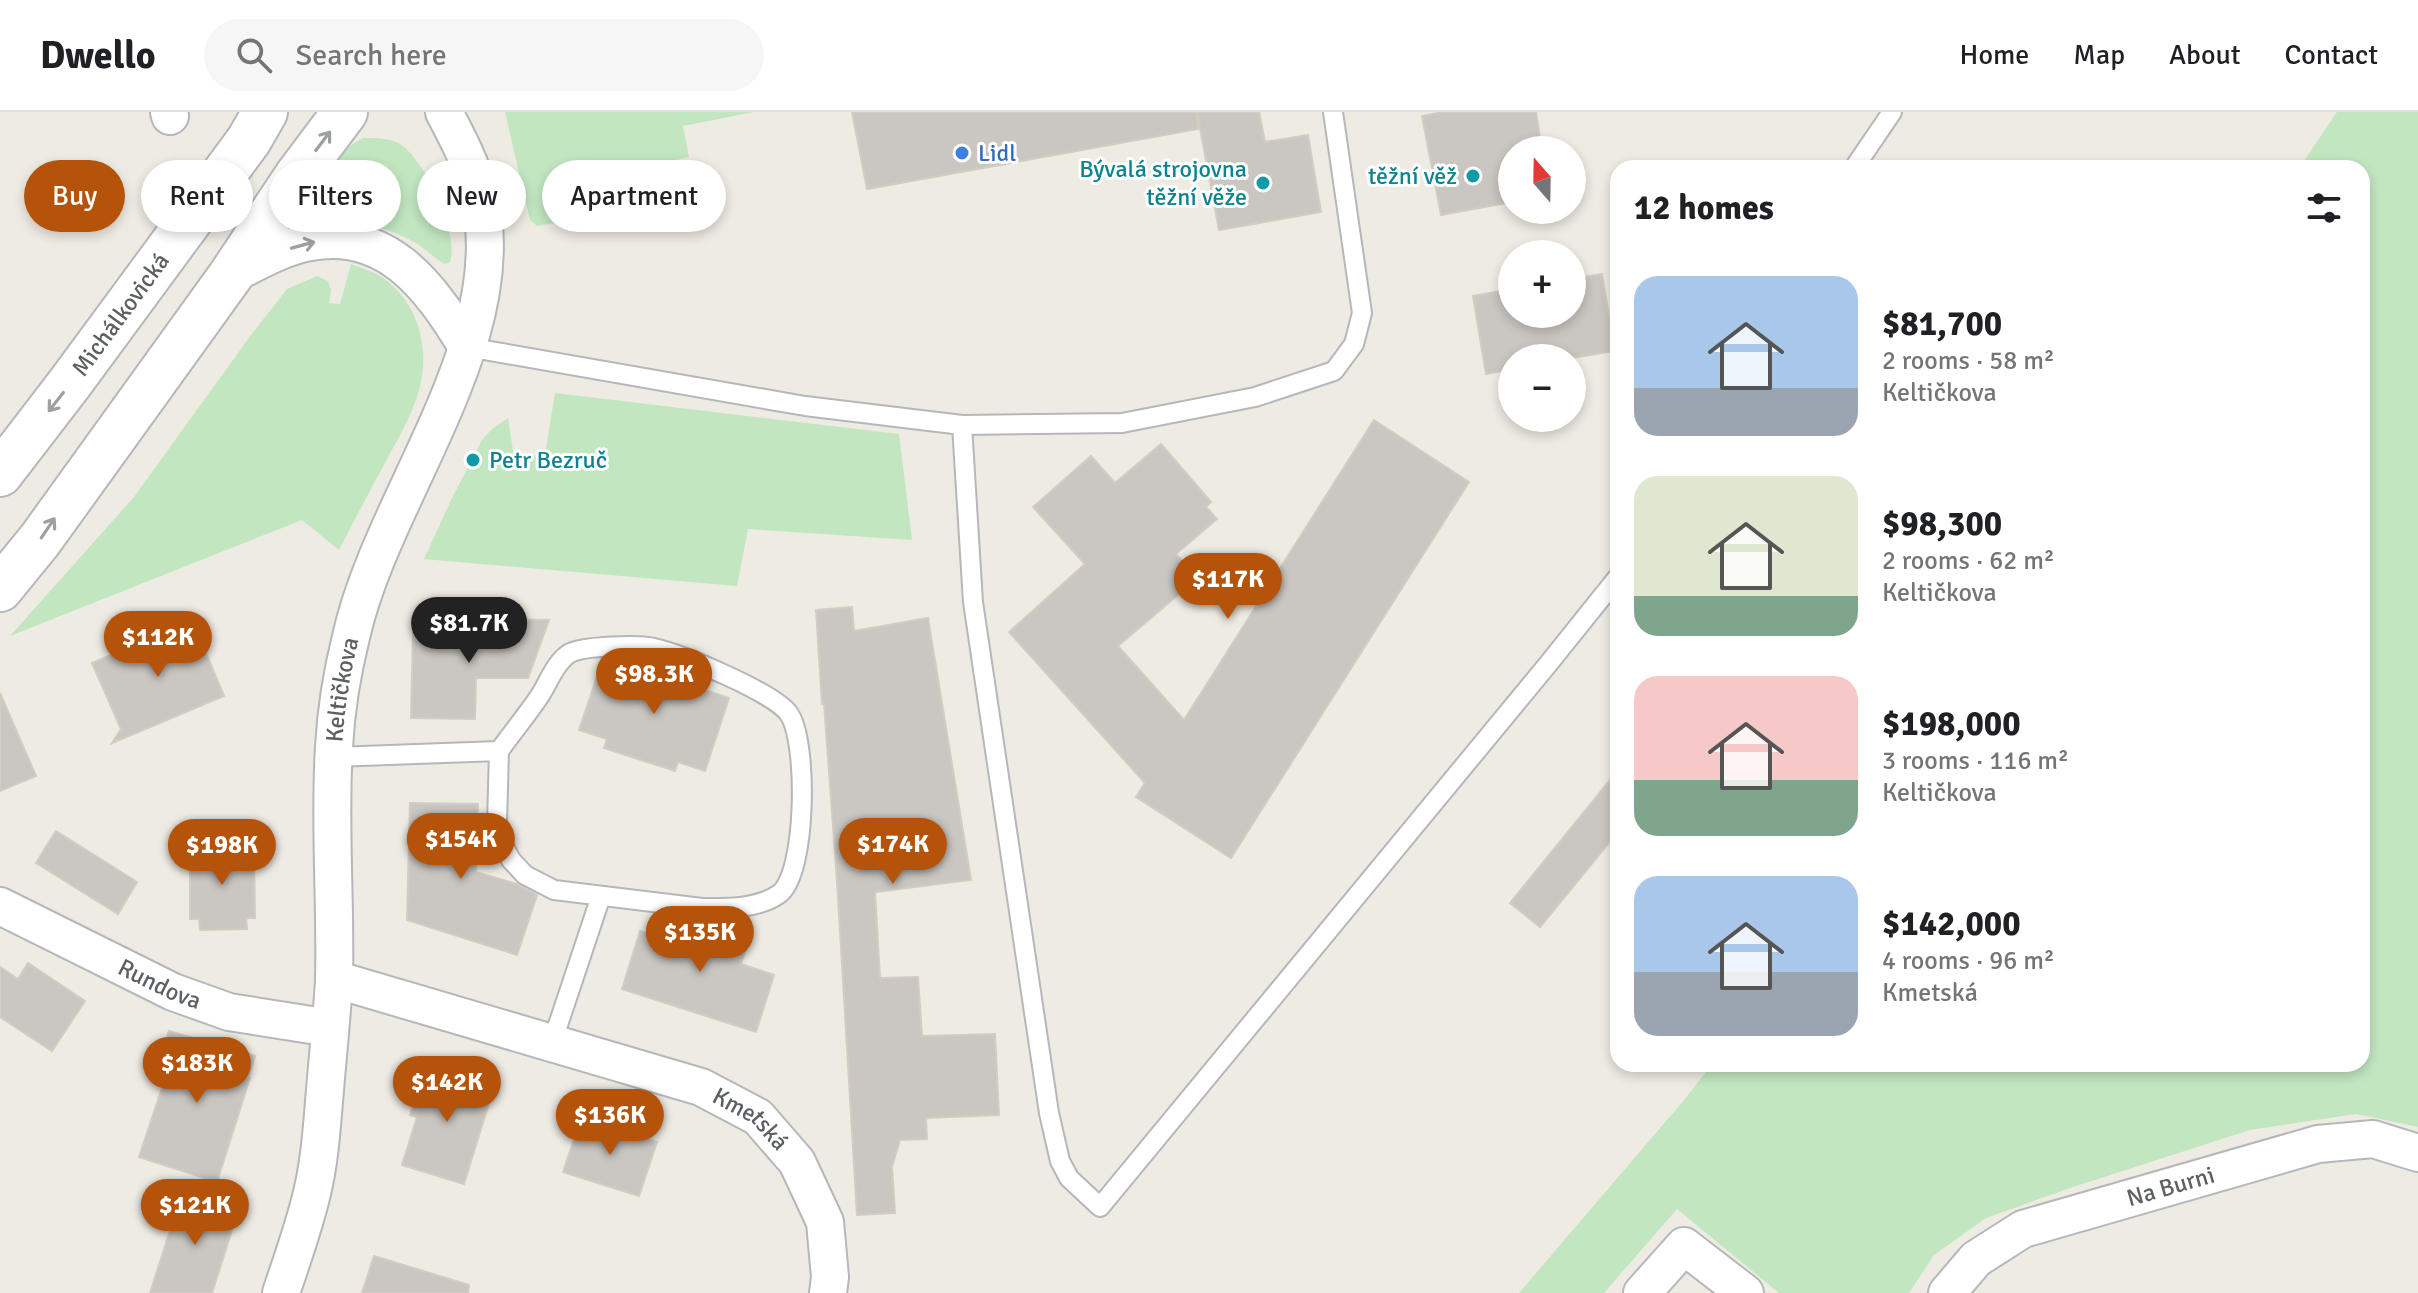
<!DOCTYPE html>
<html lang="en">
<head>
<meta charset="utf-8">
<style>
  body { margin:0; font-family:Signika,sans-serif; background:#f6f6f6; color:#202124; height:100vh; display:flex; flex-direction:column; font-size:30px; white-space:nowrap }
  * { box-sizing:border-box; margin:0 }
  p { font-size:26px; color:#757577 }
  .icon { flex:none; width:44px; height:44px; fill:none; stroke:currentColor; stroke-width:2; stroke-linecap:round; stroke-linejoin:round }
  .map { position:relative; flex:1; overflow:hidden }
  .sheet { position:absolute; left:1610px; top:48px; width:760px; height:912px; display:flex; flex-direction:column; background:#fff; border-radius:24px; box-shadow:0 4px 12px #0003 }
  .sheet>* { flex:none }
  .hud { position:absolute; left:24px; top:48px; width:760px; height:72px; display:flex; gap:16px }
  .needle { width:52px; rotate:340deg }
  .controls { position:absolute; left:1498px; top:24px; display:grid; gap:16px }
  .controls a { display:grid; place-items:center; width:88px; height:88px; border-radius:50%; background:#fff; box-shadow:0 4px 12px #0003; font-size:40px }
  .price { position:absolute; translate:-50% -68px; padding:0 18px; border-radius:28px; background:#b45309; color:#fff; font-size:26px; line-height:52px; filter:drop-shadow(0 2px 4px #0008) }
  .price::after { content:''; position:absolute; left:50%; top:48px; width:24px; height:18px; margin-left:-12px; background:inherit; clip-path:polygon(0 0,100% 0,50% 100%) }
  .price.active { background:#222; color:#fff }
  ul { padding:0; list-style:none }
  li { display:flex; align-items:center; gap:24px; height:200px; padding:0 24px }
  li span { display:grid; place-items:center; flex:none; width:224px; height:160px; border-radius:24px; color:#555 }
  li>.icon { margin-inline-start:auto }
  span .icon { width:96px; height:96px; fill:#fffc; stroke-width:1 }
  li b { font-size:34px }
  h2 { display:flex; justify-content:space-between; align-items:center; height:96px; padding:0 24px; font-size:34px }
  .chip { padding:0 28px; border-radius:36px; background:#fff; box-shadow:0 4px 12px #0003; font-size:28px; line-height:72px }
  .chip.active { background:#b45309; color:#fff }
  header { display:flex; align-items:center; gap:48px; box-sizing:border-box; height:112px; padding:0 40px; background:#fff; border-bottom:2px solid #e0e0e0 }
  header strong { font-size:38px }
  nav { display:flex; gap:44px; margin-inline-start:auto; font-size:28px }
  .search { width:560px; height:72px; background:#f6f6f6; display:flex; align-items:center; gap:20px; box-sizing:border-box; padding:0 28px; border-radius:44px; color:#757577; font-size:30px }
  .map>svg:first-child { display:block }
  .green { fill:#c2e6c0 }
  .building { fill:#cac6c1; stroke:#d3ccc2; stroke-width:2 }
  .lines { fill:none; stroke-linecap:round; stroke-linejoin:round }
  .service-casing { stroke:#b4b7bb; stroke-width:22 }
  .minor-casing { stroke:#b4b7bb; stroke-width:40 }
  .tertiary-casing { stroke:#b4b7bb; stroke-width:48 }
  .service { stroke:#fff; stroke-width:18 }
  .minor { stroke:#fff; stroke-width:36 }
  .tertiary { stroke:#fff; stroke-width:44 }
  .oneway { stroke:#9da0a2 }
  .shop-dot { fill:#3f7fe0; stroke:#fff; stroke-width:3 }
  .culture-dot { fill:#0f9aa8; stroke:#fff; stroke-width:3 }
  .labels { text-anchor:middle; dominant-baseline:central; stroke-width:6; stroke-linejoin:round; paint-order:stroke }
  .shop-label { font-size:24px; fill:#366cbe; stroke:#fff; text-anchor:start }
  .culture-label { font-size:24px; fill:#0d838f; stroke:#fff; text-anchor:end }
  .street-label { font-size:24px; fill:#5c6064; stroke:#fff }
</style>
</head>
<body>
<header>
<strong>Dwello</strong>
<div class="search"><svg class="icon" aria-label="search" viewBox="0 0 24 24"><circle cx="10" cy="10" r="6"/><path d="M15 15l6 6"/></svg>Search here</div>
<nav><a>Home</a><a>Map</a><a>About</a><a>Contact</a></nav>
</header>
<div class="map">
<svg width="2418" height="1181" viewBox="0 0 2418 1181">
  <rect width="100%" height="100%" fill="#eeebe3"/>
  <g class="green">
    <path d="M 505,0 L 754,0 L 683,14 L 689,45 L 659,52 L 666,91 L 537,114 L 530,108 Z"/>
    <path d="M 2337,0 L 2418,0 L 2418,1015 L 2356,1002 L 2250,1018 L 2073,1075 L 1986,1106 L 1934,1143 L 1909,1181 L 1779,1181 L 1677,1097 L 1604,1181 L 1519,1181 L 1684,988 L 1712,952 L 2362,952 L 2362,56 L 2299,56 Z"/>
    <path d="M 363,26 C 375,26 390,26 400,32 C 425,48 460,122 450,150 L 445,152 C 435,147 428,139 419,133 C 378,109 336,105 290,110 C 311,76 326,45 363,26 Z"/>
    <path d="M 351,152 C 361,156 371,159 380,164 C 418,188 431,237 419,278 C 412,304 397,328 385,351 C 369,380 354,409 339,438 L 302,408 L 10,524 L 134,385 L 251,223 L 287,177 L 317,164 L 328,169 L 331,178 L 329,191 L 340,192 Z"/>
    <path d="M 555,281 L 899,322 L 912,428 L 748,417 L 737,474 L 424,447 L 452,386 L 482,328 L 492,317 L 508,306 L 514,346 L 545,342 Z"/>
  </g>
  <g class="building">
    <path d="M 852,0 L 1259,0 L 1265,30 L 1308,23 L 1321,100 L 1219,118 L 1197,0 L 1198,17 L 867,77 Z"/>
    <path d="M 1443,0 L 1536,0 L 1542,38 L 1512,38 L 1512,90 L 1441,103 L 1422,4 Z"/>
    <path d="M 1602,162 L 1615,239 L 1572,246 L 1512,246 L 1512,257 L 1486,262 L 1473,184 L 1512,177 L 1512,202 L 1572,202 L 1572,167 Z"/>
    <path d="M 1374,308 L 1469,370 L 1231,746 L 1136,685 L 1145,671 L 1009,520 L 1085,452 L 1033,395 L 1091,344 L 1115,371 L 1161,332 L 1211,390 L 1206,395 L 1217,407 L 1176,442 L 1197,467 L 1118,534 L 1184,608 Z"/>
    <path d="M 852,495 L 854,519 L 928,506 L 971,768 L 875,780 L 880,866 L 918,865 L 922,924 L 995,922 L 999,1003 L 926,1006 L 927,1027 L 900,1028 L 892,1055 L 895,1101 L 857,1103 L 837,769 L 824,591 L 822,592 L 816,498 Z"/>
    <path d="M 481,507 L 549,508 L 528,566 L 476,566 L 475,607 L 411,606 L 413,521 L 480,523 Z"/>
    <path d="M 192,508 L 224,584 L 112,631 L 121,617 L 92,551 Z"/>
    <path d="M 603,547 L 632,555 L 632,552 L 729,586 L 705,659 L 678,650 L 675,659 L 604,636 L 607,627 L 579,618 Z"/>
    <path d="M 0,581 L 36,664 L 0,679 Z"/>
    <path d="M 1618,658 L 1618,720 L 1540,815 L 1510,791 Z"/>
    <path d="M 410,691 L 478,692 L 476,760 L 517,772 L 537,783 L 517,843 L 407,808 Z"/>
    <path d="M 56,719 L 137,770 L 118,802 L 36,751 Z"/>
    <path d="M 245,731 L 245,743 L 254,742 L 255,806 L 246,806 L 247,817 L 200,818 L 199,807 L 190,807 L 190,743 L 202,744 L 202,732 Z"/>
    <path d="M 682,806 L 749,826 L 741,852 L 774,863 L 756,920 L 622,877 L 640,819 L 674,830 Z"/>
    <path d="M 28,851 L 85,889 L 52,939 L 0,905 L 0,855 L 18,867 Z"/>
    <path d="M 169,919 L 255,944 L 248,966 L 250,966 L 217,1070 L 139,1045 L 166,964 L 155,961 Z"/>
    <path d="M 426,952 L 494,975 L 464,1072 L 402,1053 L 417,1005 L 410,1003 Z"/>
    <path d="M 581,1006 L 657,1030 L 639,1084 L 563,1060 Z"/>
    <path d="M 182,1081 L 238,1099 L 212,1181 L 150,1181 Z"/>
    <path d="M 374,1144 L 469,1173 L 468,1181 L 362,1181 Z"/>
  </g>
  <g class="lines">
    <defs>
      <g id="service">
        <path d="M 1854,56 L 1892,0"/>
        <path d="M 467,235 L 805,294 L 962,313 L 1122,311 L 1255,285 L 1334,259 L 1354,232 L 1362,201 L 1333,0"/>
        <path d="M 962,313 L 973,490 L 1049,1001 L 1060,1049 L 1069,1066 L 1100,1095 L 1549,551 L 1618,465"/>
        <path d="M 334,645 L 499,639 C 512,621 526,604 539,585 C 548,572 555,550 570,541 C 584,534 639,532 654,536 C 681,542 775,581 789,602 C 808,629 807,762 779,782 C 758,797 727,796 702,796 L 554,778 L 525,763 L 511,748 L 501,729 L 497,711 L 499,639"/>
        <path d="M 552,931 L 601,784"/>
      </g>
      <g id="minor">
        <path d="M 169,0 L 170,4"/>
        <path d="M 231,163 C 255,151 279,137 305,131 C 386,113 430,174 467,235"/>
        <path id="s1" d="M 0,794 L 173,880 L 229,900 L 330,916"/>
        <path id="s2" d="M 334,867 L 701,975 L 758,1005 L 797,1050 L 825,1110 L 830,1165 L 828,1181"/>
        <path id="s3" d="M 281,1181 C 292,1148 304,1115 312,1081 C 320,1048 322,1013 325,978 C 328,941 332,905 334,868 C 336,790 329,712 334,635 C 336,598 342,561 351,525 C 382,384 517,227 478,78 C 471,51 457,25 444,0"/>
        <path d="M 1642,1181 L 1684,1134 L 1745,1181"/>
        <path id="s4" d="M 1947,1181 L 1976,1147 L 2023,1117 L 2318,1032 L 2373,1027 L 2418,1041"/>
      </g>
      <g id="tertiary">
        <path id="s5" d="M 0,362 L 70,271 L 249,28 L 265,0"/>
        <path d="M 0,477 L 40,428 L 231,163 L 297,64 L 345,0"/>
      </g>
    </defs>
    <use href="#service" class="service-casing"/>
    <use href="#minor" class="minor-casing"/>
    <use href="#tertiary" class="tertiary-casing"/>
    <use href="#service" class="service"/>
    <use href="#minor" class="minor"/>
    <use href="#tertiary" class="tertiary"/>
  </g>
  <defs><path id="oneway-shaft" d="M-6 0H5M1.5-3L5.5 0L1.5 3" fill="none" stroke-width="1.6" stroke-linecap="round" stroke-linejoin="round" transform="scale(2)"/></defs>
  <g class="oneway">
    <use href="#oneway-shaft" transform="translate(323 29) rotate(-53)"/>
    <use href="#oneway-shaft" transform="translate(303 133) rotate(-15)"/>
    <use href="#oneway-shaft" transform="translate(56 290) rotate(128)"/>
    <use href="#oneway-shaft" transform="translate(48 416) rotate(-56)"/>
  </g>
  <circle class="shop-dot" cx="962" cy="41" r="8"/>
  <g class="culture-dot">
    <circle cx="1473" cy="64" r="8"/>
    <circle cx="1263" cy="71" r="8"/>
    <circle cx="473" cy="348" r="8"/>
  </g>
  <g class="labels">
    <g class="shop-label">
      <text x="978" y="41">Lidl</text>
    </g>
    <g class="culture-label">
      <text x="1247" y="57">Bývalá strojovna<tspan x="1247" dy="28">těžní věže</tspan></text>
      <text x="1457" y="64">těžní věž</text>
      <text x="489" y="348" text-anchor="start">Petr Bezruč</text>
    </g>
    <g class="street-label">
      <text stroke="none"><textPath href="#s5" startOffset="200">Michálkovická</textPath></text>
      <text stroke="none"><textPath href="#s3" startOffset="610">Keltičkova</textPath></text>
      <text stroke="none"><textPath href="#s1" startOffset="178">Rundova</textPath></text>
      <text stroke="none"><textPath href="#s2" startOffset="442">Kmetská</textPath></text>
      <text stroke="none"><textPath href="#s4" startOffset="254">Na Burni</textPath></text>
    </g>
  </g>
</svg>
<div class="controls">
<a><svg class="needle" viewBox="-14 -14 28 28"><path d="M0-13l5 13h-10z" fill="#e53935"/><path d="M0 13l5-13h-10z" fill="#757577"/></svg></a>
<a>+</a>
<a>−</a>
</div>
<b class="price" style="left:1228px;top:509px">$117K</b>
<b class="price active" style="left:469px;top:553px">$81.7K</b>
<b class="price" style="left:158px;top:567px">$112K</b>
<b class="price" style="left:654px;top:604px">$98.3K</b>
<b class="price" style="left:461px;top:769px">$154K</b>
<b class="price" style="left:893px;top:774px">$174K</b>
<b class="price" style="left:222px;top:775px">$198K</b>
<b class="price" style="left:700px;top:862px">$135K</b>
<b class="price" style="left:197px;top:993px">$183K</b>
<b class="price" style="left:447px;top:1012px">$142K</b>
<b class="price" style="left:610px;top:1045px">$136K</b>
<b class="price" style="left:195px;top:1135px">$121K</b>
<div class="hud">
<a class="chip active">Buy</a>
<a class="chip">Rent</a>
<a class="chip">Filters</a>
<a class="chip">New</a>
<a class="chip">Apartment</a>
</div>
<section class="sheet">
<h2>12 homes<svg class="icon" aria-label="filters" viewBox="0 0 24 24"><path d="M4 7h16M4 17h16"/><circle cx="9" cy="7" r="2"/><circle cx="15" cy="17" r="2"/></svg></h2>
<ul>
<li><span style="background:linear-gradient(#a9c7e8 70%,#9aa5b1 0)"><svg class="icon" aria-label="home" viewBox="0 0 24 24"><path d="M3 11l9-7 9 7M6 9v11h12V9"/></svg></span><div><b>$81,700</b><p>2 rooms · 58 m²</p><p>Keltičkova</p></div></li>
<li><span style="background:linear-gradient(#dfe7d0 75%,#7fa58c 0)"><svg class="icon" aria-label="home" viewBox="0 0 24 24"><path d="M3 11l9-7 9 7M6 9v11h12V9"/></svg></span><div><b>$98,300</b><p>2 rooms · 62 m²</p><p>Keltičkova</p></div></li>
<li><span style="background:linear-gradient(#f6c9c9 65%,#7fa58c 0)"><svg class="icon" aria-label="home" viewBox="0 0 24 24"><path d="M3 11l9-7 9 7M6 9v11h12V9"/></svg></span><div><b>$198,000</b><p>3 rooms · 116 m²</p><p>Keltičkova</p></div></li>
<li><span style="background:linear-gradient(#a9c7e8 60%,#9aa5b1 0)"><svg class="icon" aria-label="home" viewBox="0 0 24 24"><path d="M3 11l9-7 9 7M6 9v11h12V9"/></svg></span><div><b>$142,000</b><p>4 rooms · 96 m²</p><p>Kmetská</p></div></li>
</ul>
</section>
</div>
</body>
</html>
